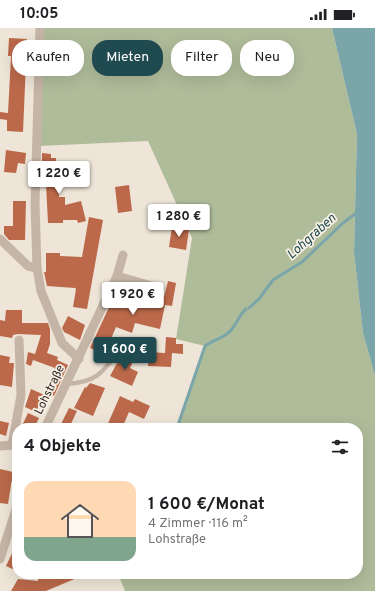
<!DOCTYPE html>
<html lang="de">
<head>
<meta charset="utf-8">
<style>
  body { margin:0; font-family:Overpass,sans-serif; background:#f6f6f6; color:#202124; height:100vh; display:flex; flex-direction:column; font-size:15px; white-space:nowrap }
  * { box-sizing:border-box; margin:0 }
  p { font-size:13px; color:#757577 }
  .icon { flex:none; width:22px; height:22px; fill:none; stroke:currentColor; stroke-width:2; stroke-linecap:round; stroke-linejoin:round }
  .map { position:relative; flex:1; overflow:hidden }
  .panel { position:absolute; left:12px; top:395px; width:351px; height:156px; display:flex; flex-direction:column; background:#fff; border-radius:16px; box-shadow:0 4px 16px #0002 }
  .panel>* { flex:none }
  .top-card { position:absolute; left:12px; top:12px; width:351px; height:36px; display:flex; gap:8px }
  .price { position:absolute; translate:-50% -34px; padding:0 9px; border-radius:4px; background:#fff; color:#222; font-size:13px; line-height:26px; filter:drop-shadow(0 1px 2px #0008) }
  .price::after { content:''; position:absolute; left:50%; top:24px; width:12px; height:9px; margin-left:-6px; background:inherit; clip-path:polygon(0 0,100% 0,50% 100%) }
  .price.on { background:#1f4a4f; color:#fff }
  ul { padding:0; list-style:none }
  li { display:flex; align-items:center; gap:12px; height:100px; padding:0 12px }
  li+li { border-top:1px solid #e0e0e0 }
  li span { display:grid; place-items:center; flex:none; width:112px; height:80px; border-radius:12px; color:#555 }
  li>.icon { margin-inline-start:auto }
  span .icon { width:48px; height:48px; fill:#fffc; stroke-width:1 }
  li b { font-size:17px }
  h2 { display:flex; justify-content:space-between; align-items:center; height:48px; padding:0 12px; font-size:17px }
  .pill { padding:0 14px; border-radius:16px; background:#fff; box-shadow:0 4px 16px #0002; font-size:14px; line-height:36px }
  .pill.on { background:#1f4a4f; color:#fff }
  .status { display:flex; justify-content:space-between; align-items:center; height:28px; padding:0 20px; background:#fff; direction:ltr }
  .status svg { height:11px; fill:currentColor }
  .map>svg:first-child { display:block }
  .green { fill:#afbc9a }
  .water { fill:#7aa5a9 }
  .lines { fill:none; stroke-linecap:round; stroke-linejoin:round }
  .stream { stroke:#7aa5a9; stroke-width:3 }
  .building { fill:#bb694a }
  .lane { stroke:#c5b5a6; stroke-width:4.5 }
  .street { stroke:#c5b5a6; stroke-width:9 }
  .labels { text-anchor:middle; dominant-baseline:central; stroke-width:3.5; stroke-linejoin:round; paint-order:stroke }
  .street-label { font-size:12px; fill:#322a26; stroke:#f7efe4 }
  .water-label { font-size:13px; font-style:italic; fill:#1f4a4f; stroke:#f7efe4 }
</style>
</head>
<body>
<div class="status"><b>10:05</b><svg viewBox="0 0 49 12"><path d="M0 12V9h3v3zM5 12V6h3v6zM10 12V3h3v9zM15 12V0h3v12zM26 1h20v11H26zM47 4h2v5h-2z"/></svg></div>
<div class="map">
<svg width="375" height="563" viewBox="0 0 375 563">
  <rect width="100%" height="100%" fill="#eee5d8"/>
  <path class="green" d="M 41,0 L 332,0 L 357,106 L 354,224 L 363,305 L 375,348 L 375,563 L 125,563 L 118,546 L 358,546 L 358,400 L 177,400 L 205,318 L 176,311 L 192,210 L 148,113 L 39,118 Z"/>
  <path class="water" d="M 332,0 L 375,0 L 375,348 L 363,305 L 354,224 L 357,106 Z"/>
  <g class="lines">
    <g class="stream">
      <path d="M 249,280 L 259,271 L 273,252 L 302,234 L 343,195 L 359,183"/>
      <path d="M 177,400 L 205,318 C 213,312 223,310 228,305 C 236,299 238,288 246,281"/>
      <path d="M 0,450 L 14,453"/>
    </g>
  </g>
  <g class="building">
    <path d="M 9,10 L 27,11 L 23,104 L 7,103 L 7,92 L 0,91 L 0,84 L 8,85 L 11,28 L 8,28 Z"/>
    <path d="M 6,122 L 26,125 L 25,136 L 18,135 L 16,145 L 4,144 Z"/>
    <path d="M 42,125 L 51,126 L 51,130 L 56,130 L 56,134 L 62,133 L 59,169 L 65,169 L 65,177 L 81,173 L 86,193 L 78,195 L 77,192 L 63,192 L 63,195 L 48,195 L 45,137 L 42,137 Z"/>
    <path d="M 129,157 L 132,183 L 118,185 L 115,159 Z"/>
    <path d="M 13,173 L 26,173 L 25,212 L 9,212 L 4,206 L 4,198 L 13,198 Z"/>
    <path d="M 89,189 L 103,192 L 87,281 L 73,279 L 76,261 L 75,260 L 47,258 L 44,244 L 46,244 L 46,225 L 60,225 L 60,228 L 82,229 Z"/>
    <path d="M 172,199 L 189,202 L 186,222 L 169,219 Z"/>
    <path d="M 168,253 L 176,255 L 172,278 L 165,277 L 160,301 L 135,295 L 132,305 L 116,299 L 105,325 L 90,320 L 111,275 L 126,280 L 130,268 L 146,274 L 149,265 L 164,269 Z"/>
    <path d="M 6,282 L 22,282 L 22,295 L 48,295 L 50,301 L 50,316 L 47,325 L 58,329 L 57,332 L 68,337 L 54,368 L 45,364 L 55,340 L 33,332 L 31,338 L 26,336 L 28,324 L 35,326 L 41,307 L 18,306 L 13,307 L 12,310 L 0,308 L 0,292 L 5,293 Z"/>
    <path d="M 68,288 L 85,297 L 80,312 L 64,304 L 62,300 Z"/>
    <path d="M 166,309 L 176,310 L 176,316 L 183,316 L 183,326 L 172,325 L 171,339 L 148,338 L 149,324 L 165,325 Z"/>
    <path d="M 122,326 L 134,331 L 130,340 L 138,344 L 132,358 L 110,348 Z"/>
    <path d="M 0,327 L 10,329 L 9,335 L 14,335 L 12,359 L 0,357 Z"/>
    <path d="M 90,355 L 105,360 L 93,388 L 74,380 L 85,359 L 86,360 Z"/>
    <path d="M 31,361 L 49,369 L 46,377 L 40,374 L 36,384 L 25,379 Z"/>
    <path d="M 120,368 L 133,374 L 135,371 L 150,378 L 144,391 L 129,384 L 122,400 L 106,400 Z"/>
    <path d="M 69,380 L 77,383 L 69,400 L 59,400 Z"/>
    <path d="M 28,385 L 39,390 L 34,400 L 21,400 Z"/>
    <path d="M 0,393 L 9,395 L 6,408 L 0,406 Z"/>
    <path d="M 0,441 L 13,444 L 8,476 L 0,475 Z"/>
    <path d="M 17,515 L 17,543 L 6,538 Z"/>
    <path d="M 39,546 L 84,546 L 84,547 L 46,563 L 11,563 L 18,551 L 38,553 Z"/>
  </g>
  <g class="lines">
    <path class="lane" d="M 67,356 C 99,354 103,343 121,320"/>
    <g class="street">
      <path d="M 40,0 L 35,175 L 37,240 L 41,263 L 62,315 L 79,331"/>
      <path d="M 0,211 L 28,238 L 37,240"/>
      <path d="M 117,248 L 123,227"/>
      <path d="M 45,400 L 117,248 L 159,260"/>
      <path d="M 12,417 L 21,367 L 19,312"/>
      <path d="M 0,418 L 12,417 L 17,419"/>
      <path d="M 0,531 L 17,478"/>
    </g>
  </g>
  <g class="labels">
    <g class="street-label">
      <text transform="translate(50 362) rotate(-64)">Lohstraße</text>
    </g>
    <g class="water-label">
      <text transform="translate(312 209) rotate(-42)">Lohgraben</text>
    </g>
  </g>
</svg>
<b class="price" style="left:59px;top:167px">1 220 €</b>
<b class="price" style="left:179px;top:210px">1 280 €</b>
<b class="price" style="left:133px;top:288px">1 920 €</b>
<b class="price on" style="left:125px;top:343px">1 600 €</b>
<div class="top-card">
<a class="pill">Kaufen</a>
<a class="pill on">Mieten</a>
<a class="pill">Filter</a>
<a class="pill">Neu</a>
</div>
<section class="panel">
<h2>4 Objekte<svg class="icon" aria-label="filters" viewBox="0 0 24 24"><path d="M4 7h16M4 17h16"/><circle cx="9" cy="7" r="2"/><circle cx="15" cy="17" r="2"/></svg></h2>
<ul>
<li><span style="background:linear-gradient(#ffd9b3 70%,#7fa58c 0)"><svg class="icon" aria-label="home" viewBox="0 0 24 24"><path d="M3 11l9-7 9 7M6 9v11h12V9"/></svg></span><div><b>1 600 €/Monat</b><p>4 Zimmer · 116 m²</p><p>Lohstraße</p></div></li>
</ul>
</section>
</div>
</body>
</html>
